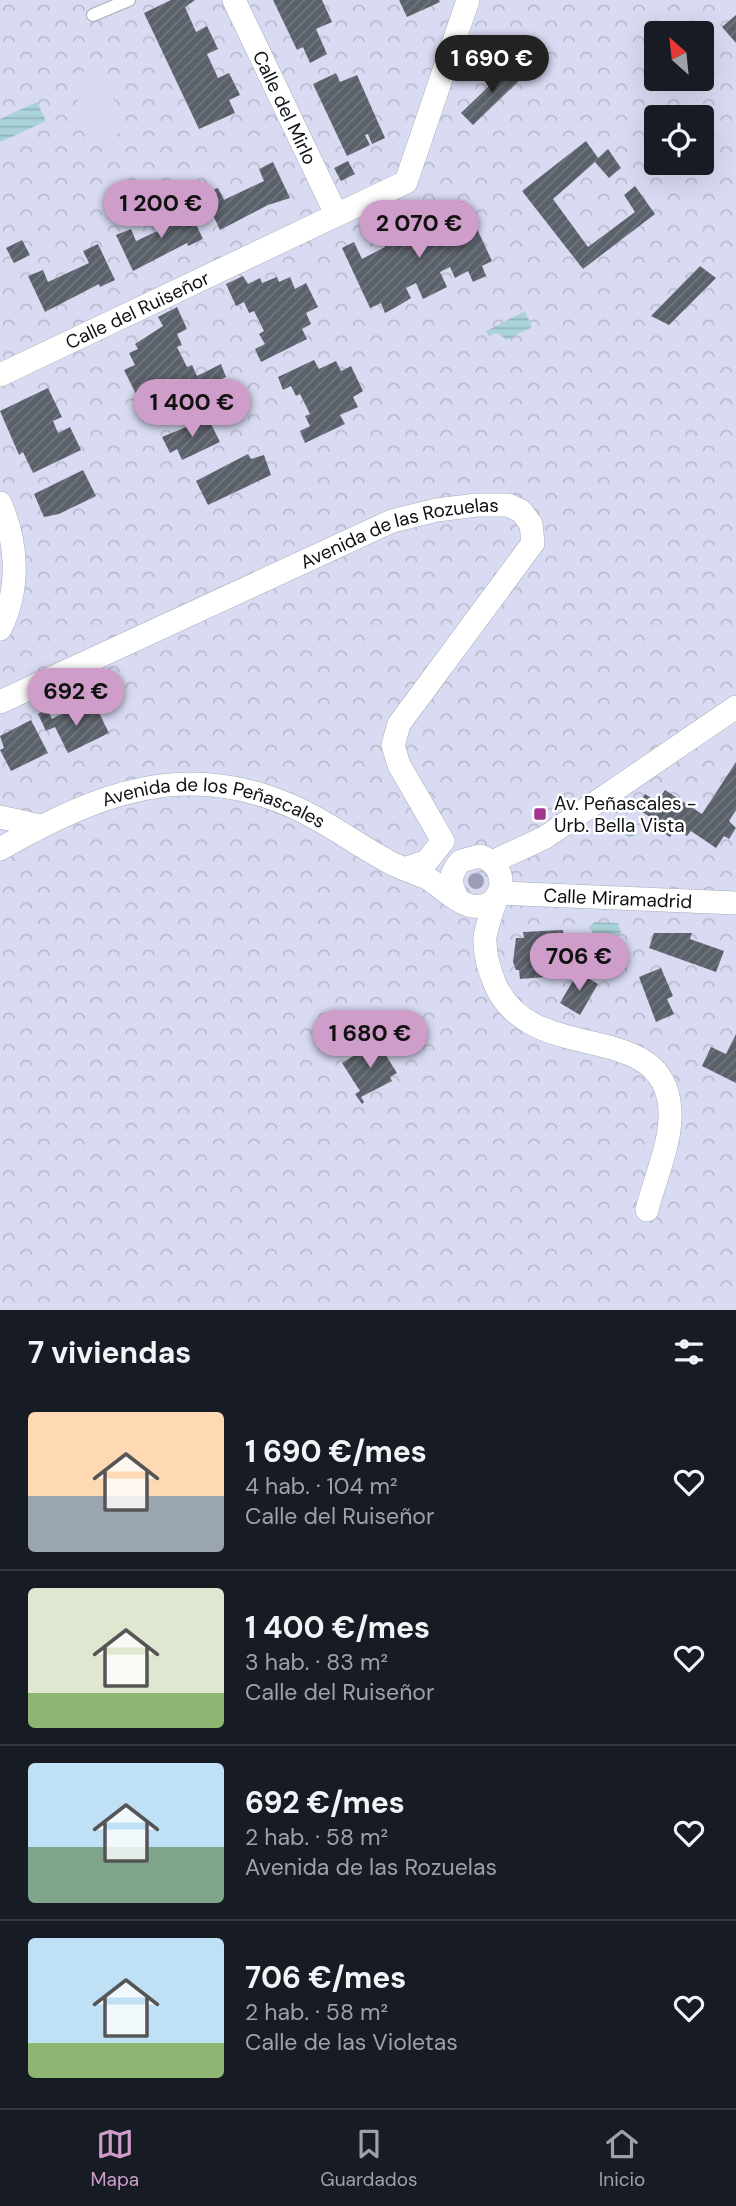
<!DOCTYPE html>
<html lang="es">
<head>
<meta charset="utf-8">
<style>
  body { margin:0; font-family:"DM Sans",sans-serif; background:#242831; color:#f1f3f6; height:100vh; display:flex; flex-direction:column; font-size:26px; white-space:nowrap }
  * { box-sizing:border-box; margin:0 }
  p { font-size:23px; color:#9ea1a6 }
  .icon { flex:none; width:38px; height:38px; fill:none; stroke:currentColor; stroke-width:2; stroke-linecap:round; stroke-linejoin:round }
  .map { position:relative; height:1310px; overflow:hidden }
  .side { display:flex; flex-direction:column; background:#171b24; flex:1 }
  .side>* { flex:none }
  .needle { width:46px; rotate:333deg }
  .fabs { position:absolute; left:644px; top:21px; display:grid; gap:14px }
  .fabs a { display:grid; place-items:center; width:70px; height:70px; border-radius:7px; background:#171b24; box-shadow:0 7px 28px #0002; font-size:35px }
  .price { position:absolute; translate:-50% -60px; padding:0 16px; border-radius:24px; background:#cf9dc9; color:#111; font-size:23px; line-height:46px; filter:drop-shadow(0 2px 4px #0008) }
  .price::after { content:''; position:absolute; left:50%; top:42px; width:21px; height:16px; margin-left:-10px; background:inherit; clip-path:polygon(0 0,100% 0,50% 100%) }
  .price.selected { background:#222; color:#fff }
  ul { padding:0; list-style:none }
  li { display:flex; align-items:center; gap:21px; height:175px; padding:0 28px }
  li+li { border-top:2px solid #363941 }
  li span { display:grid; place-items:center; flex:none; width:196px; height:140px; border-radius:7px; color:#555 }
  li>.icon { margin-inline-start:auto }
  span .icon { width:84px; height:84px; fill:#fffc; stroke-width:1 }
  li b { font-size:30px }
  h2 { display:flex; justify-content:space-between; align-items:center; height:84px; padding:0 28px; font-size:30px }
  .menu { display:flex; justify-content:space-around; align-items:center; height:98px; border-top:2px solid #363941; background:#171b24; font-size:19px; color:#9ea1a6 }
  .menu a { display:grid; justify-items:center; gap:4px }
  .menu .selected { color:#cf9dc9 }
  .map>svg:first-child { display:block }
  .forest { fill:url(#forest-crowns); fill-rule:evenodd }
  .pitch { fill:#d9dbf3 }
  .water { fill:url(#water-rules) }
  .building { fill:url(#building-hatch) }
  .lines { fill:none; stroke-linecap:round; stroke-linejoin:round }
  .service-casing { stroke:#a3aeb7; stroke-width:14 }
  .minor-casing { stroke:#a3aeb7; stroke-width:24 }
  .service { stroke:#fff; stroke-width:12 }
  .minor { stroke:#fff; stroke-width:23 }
  .tree { fill:#9b9db7 }
  .poi-dot { fill:#a53491; stroke:#fff; stroke-width:2.5 }
  .labels { text-anchor:middle; dominant-baseline:central; stroke-width:5; stroke-linejoin:round; paint-order:stroke }
  .street-label { font-size:19px; fill:#0e1215; stroke:#fff }
  .poi-label { font-size:19px; fill:#0e1215; stroke:#fff; text-anchor:start }
</style>
</head>
<body>
<div class="map">
<svg width="736" height="1310" viewBox="0 0 736 1310">
  <defs>
    <pattern id="forest-crowns" width="20" height="18" patternUnits="userSpaceOnUse" patternTransform="scale(1.75)"><rect width="20" height="18" fill="#d9dbf3"/><path d="M2 6a3 3 0 1 1 6 0M12 15a3 3 0 1 1 6 0" fill="none" stroke="#b9bbcf"/></pattern>
    <pattern id="water-rules" width="6" height="5" patternUnits="userSpaceOnUse" patternTransform="scale(1.75)"><rect width="6" height="5" fill="#aad3d9"/><path d="M0 2.5h6" fill="none" stroke="#91b4b9"/></pattern>
    <pattern id="building-hatch" width="6" height="6" patternUnits="userSpaceOnUse" patternTransform="scale(1.75)"><rect width="6" height="6" fill="#5b616b"/><path d="M-1 1l2-2M0 6l6-6M5 7l2-2" fill="none" stroke="#72777e"/></pattern>
  </defs>
  <rect width="100%" height="100%" fill="#f9fcfe"/>
  <path class="forest" d="M 0,0 L 736,0 L 736,1310 L 0,1310 ZM 656,33 L 702,33 L 702,79 L 656,79 ZM 656,117 L 702,117 L 702,163 L 656,163 Z"/>
  <path class="pitch" d="M 97,65 L 127,129 L 98,143 L 68,79 Z"/>
  <g class="water">
    <path d="M 37,102 L 46,121 L 0,142 L 0,119 Z"/>
    <path d="M 525,311 L 532,327 L 507,340 L 497,333 L 489,336 L 486,331 Z"/>
    <path d="M 614,819 L 620,819 L 626,827 L 634,828 L 635,835 L 630,837 L 610,827 L 609,823 Z"/>
    <path d="M 595,922 L 618,923 L 621,932 L 617,935 L 595,936 L 589,927 Z"/>
  </g>
  <g class="building">
    <path d="M 171,0 L 195,0 L 185,7 L 196,32 L 207,26 L 218,49 L 207,54 L 218,78 L 229,73 L 240,95 L 229,100 L 235,113 L 199,129 L 144,13 Z"/>
    <path d="M 273,0 L 322,0 L 332,22 L 316,29 L 327,54 L 310,63 L 303,47 L 297,50 Z"/>
    <path d="M 399,0 L 439,0 L 440,2 L 407,17 Z"/>
    <path d="M 736,15 L 736,43 L 722,27 Z"/>
    <path d="M 511,65 L 523,77 L 473,125 L 461,113 Z"/>
    <path d="M 336,73 L 340,82 L 357,75 L 385,138 L 372,144 L 368,134 L 365,135 L 370,145 L 347,156 L 313,84 Z"/>
    <path d="M 586,141 L 598,158 L 608,149 L 621,168 L 609,178 L 595,162 L 553,199 L 588,247 L 635,212 L 624,195 L 635,186 L 655,214 L 583,269 L 522,191 Z"/>
    <path d="M 348,161 L 355,174 L 341,181 L 334,168 Z"/>
    <path d="M 273,162 L 290,198 L 268,205 L 220,230 L 203,194 L 218,188 L 224,200 L 230,197 L 264,181 L 259,169 Z"/>
    <path d="M 464,201 L 492,261 L 482,266 L 486,276 L 473,282 L 468,271 L 455,278 L 450,267 L 440,272 L 447,287 L 423,299 L 416,283 L 406,288 L 411,298 L 398,306 L 385,313 L 381,303 L 370,308 L 342,248 L 354,242 L 362,259 L 385,247 L 378,231 L 389,225 L 397,242 L 420,231 L 412,214 L 424,209 L 432,226 L 444,220 L 448,229 L 460,224 L 452,206 Z"/>
    <path d="M 186,203 L 203,239 L 188,246 L 187,243 L 133,271 L 116,235 L 131,229 L 136,241 L 177,222 L 172,210 Z"/>
    <path d="M 22,240 L 30,255 L 14,263 L 6,248 Z"/>
    <path d="M 98,244 L 115,280 L 100,287 L 99,284 L 45,312 L 28,276 L 43,270 L 48,282 L 89,263 L 83,251 Z"/>
    <path d="M 700,266 L 716,278 L 669,325 L 651,316 Z"/>
    <path d="M 243,276 L 248,284 L 260,278 L 262,283 L 277,277 L 279,282 L 290,277 L 295,289 L 306,283 L 318,307 L 306,313 L 311,324 L 302,329 L 307,339 L 261,362 L 255,349 L 265,344 L 259,334 L 264,331 L 254,311 L 249,313 L 244,302 L 236,306 L 226,284 Z"/>
    <path d="M 177,307 L 187,329 L 177,334 L 182,345 L 177,347 L 187,367 L 192,365 L 197,376 L 221,364 L 226,377 L 166,405 L 161,395 L 151,400 L 146,389 L 136,394 L 124,370 L 135,365 L 129,353 L 138,349 L 135,344 L 163,326 L 158,317 Z"/>
    <path d="M 314,360 L 319,369 L 336,361 L 341,371 L 351,366 L 363,391 L 353,397 L 358,407 L 340,415 L 345,424 L 305,443 L 300,431 L 310,426 L 305,416 L 310,414 L 300,394 L 296,396 L 291,386 L 283,390 L 278,377 Z"/>
    <path d="M 48,388 L 62,417 L 53,421 L 58,433 L 70,427 L 81,450 L 33,473 L 23,452 L 19,455 L 0,411 Z"/>
    <path d="M 208,418 L 220,442 L 182,460 L 177,449 L 170,453 L 162,437 Z"/>
    <path d="M 248,454 L 251,459 L 264,455 L 271,475 L 208,505 L 196,481 Z"/>
    <path d="M 83,470 L 96,496 L 59,514 L 44,517 L 34,494 Z"/>
    <path d="M 96,707 L 109,733 L 68,753 L 55,727 L 46,731 L 38,714 L 47,709 L 52,719 L 68,711 L 72,719 Z"/>
    <path d="M 31,720 L 48,753 L 11,771 L 0,750 L 4,748 L 0,736 Z"/>
    <path d="M 736,762 L 736,810 L 729,821 L 736,828 L 729,839 L 724,836 L 716,848 L 691,831 L 687,836 L 675,828 L 670,837 L 657,829 L 661,824 L 636,808 L 645,794 L 657,802 L 665,790 L 702,814 Z"/>
    <path d="M 563,930 L 564,947 L 550,947 L 551,960 L 545,960 L 546,977 L 520,979 L 519,970 L 516,970 L 513,962 L 516,938 L 524,938 L 523,932 Z"/>
    <path d="M 654,933 L 692,933 L 690,939 L 724,951 L 716,972 L 649,948 Z"/>
    <path d="M 661,968 L 673,996 L 667,999 L 674,1014 L 656,1022 L 639,977 Z"/>
    <path d="M 578,972 L 598,984 L 580,1015 L 560,1003 Z"/>
    <path d="M 736,1034 L 736,1083 L 702,1066 L 711,1047 L 726,1054 Z"/>
    <path d="M 377,1041 L 397,1073 L 390,1077 L 392,1081 L 361,1097 L 364,1102 L 362,1104 L 355,1094 L 360,1091 L 342,1063 Z"/>
  </g>
  <g class="lines">
    <defs>
      <path id="service" d="M 93,15 L 129,0"/>
      <g id="minor">
        <path id="s1" d="M 234,0 L 336,214"/>
        <path id="s2" d="M 0,375 L 406,182 L 468,0"/>
        <path d="M 0,503 C 18,543 20,590 0,629"/>
        <path id="s3" d="M 0,702 L 392,521 L 437,510 L 477,505 L 508,505 L 521,511 L 531,524 L 533,543 L 399,724 L 393,745 L 399,765 L 443,841 L 427,861 L 404,869"/>
        <path d="M 0,817 L 40,826"/>
        <path id="s4" d="M 0,849 C 98,793 187,758 296,808 C 329,823 360,847 393,864 C 404,869 416,873 427,878 C 441,886 456,903 472,906 C 503,912 514,867 480,856 L 461,861 C 450,872 449,884 457,897"/>
        <path d="M 492,862 L 544,838 L 736,707"/>
        <path id="s5" d="M 499,893 L 736,903"/>
        <path d="M 497,896 C 493,909 487,924 485,937 C 484,954 489,969 495,984 C 530,1066 656,1019 669,1101 C 675,1136 655,1177 647,1210"/>
      </g>
    </defs>
    <use href="#service" class="service-casing"/>
    <use href="#minor" class="minor-casing"/>
    <use href="#service" class="service"/>
    <use href="#minor" class="minor"/>
  </g>
  <circle class="tree" cx="476" cy="881" r="8"/>
  <rect class="poi-dot" x="533" y="807" width="14" height="14" rx="3.5"/>
  <g class="labels">
    <g class="street-label">
      <text stroke="none"><textPath href="#s1" startOffset="119">Calle del Mirlo</textPath></text>
      <text stroke="none"><textPath href="#s2" startOffset="152">Calle del Ruiseñor</textPath></text>
      <text stroke="none"><textPath href="#s3" startOffset="436">Avenida de las Rozuelas</textPath></text>
      <text stroke="none"><textPath href="#s4" startOffset="229">Avenida de los Peñascales</textPath></text>
      <text stroke="none"><textPath href="#s5" startOffset="119">Calle Miramadrid</textPath></text>
    </g>
    <g class="poi-label">
      <text x="554" y="803">Av. Peñascales -<tspan x="554" dy="22">Urb. Bella Vista</tspan></text>
    </g>
  </g>
</svg>
<div class="fabs">
<a><svg class="needle" viewBox="-14 -14 28 28"><path d="M0-13l5 13h-10z" fill="#e53935"/><path d="M0 13l5-13h-10z" fill="#9ea1a6"/></svg></a>
<a><svg class="icon" aria-label="locate" viewBox="0 0 24 24"><circle cx="12" cy="12" r="6"/><path d="M12 2v4M12 18v4M2 12h4M18 12h4"/></svg></a>
</div>
<b class="price selected" style="left:492px;top:95px">1 690 €</b>
<b class="price" style="left:161px;top:240px">1 200 €</b>
<b class="price" style="left:419px;top:260px">2 070 €</b>
<b class="price" style="left:192px;top:439px">1 400 €</b>
<b class="price" style="left:76px;top:728px">692 €</b>
<b class="price" style="left:579px;top:993px">706 €</b>
<b class="price" style="left:370px;top:1070px">1 680 €</b>
</div>
<section class="side">
<h2>7 viviendas<svg class="icon" aria-label="filters" viewBox="0 0 24 24"><path d="M4 7h16M4 17h16"/><circle cx="9" cy="7" r="2"/><circle cx="15" cy="17" r="2"/></svg></h2>
<ul>
<li><span style="background:linear-gradient(#ffd9b3 60%,#9aa5b1 0)"><svg class="icon" aria-label="home" viewBox="0 0 24 24"><path d="M3 11l9-7 9 7M6 9v11h12V9"/></svg></span><div><b>1 690 €/mes</b><p>4 hab. · 104 m²</p><p>Calle del Ruiseñor</p></div><svg class="icon" aria-label="heart" viewBox="0 0 24 24"><path d="M12 20l-8-8c-3-5 5-10 8-4 3-6 11-1 8 4z"/></svg></li>
<li><span style="background:linear-gradient(#dfe7d0 75%,#8fb573 0)"><svg class="icon" aria-label="home" viewBox="0 0 24 24"><path d="M3 11l9-7 9 7M6 9v11h12V9"/></svg></span><div><b>1 400 €/mes</b><p>3 hab. · 83 m²</p><p>Calle del Ruiseñor</p></div><svg class="icon" aria-label="heart" viewBox="0 0 24 24"><path d="M12 20l-8-8c-3-5 5-10 8-4 3-6 11-1 8 4z"/></svg></li>
<li><span style="background:linear-gradient(#bfe0f5 60%,#7fa58c 0)"><svg class="icon" aria-label="home" viewBox="0 0 24 24"><path d="M3 11l9-7 9 7M6 9v11h12V9"/></svg></span><div><b>692 €/mes</b><p>2 hab. · 58 m²</p><p>Avenida de las Rozuelas</p></div><svg class="icon" aria-label="heart" viewBox="0 0 24 24"><path d="M12 20l-8-8c-3-5 5-10 8-4 3-6 11-1 8 4z"/></svg></li>
<li><span style="background:linear-gradient(#bfe0f5 75%,#8fb573 0)"><svg class="icon" aria-label="home" viewBox="0 0 24 24"><path d="M3 11l9-7 9 7M6 9v11h12V9"/></svg></span><div><b>706 €/mes</b><p>2 hab. · 58 m²</p><p>Calle de las Violetas</p></div><svg class="icon" aria-label="heart" viewBox="0 0 24 24"><path d="M12 20l-8-8c-3-5 5-10 8-4 3-6 11-1 8 4z"/></svg></li>
</ul>
</section>
<nav class="menu">
<a class="selected"><svg class="icon" aria-label="map" viewBox="0 0 24 24"><path d="M3 6l6-2 6 2 6-2v14l-6 2-6-2-6 2zM9 4v14M15 6v14"/></svg>Mapa</a>
<a><svg class="icon" aria-label="saved" viewBox="0 0 24 24"><path d="M7 4h10v16l-5-4-5 4z"/></svg>Guardados</a>
<a><svg class="icon" aria-label="home" viewBox="0 0 24 24"><path d="M3 11l9-7 9 7M6 9v11h12V9"/></svg>Inicio</a>
</nav>
</body>
</html>
